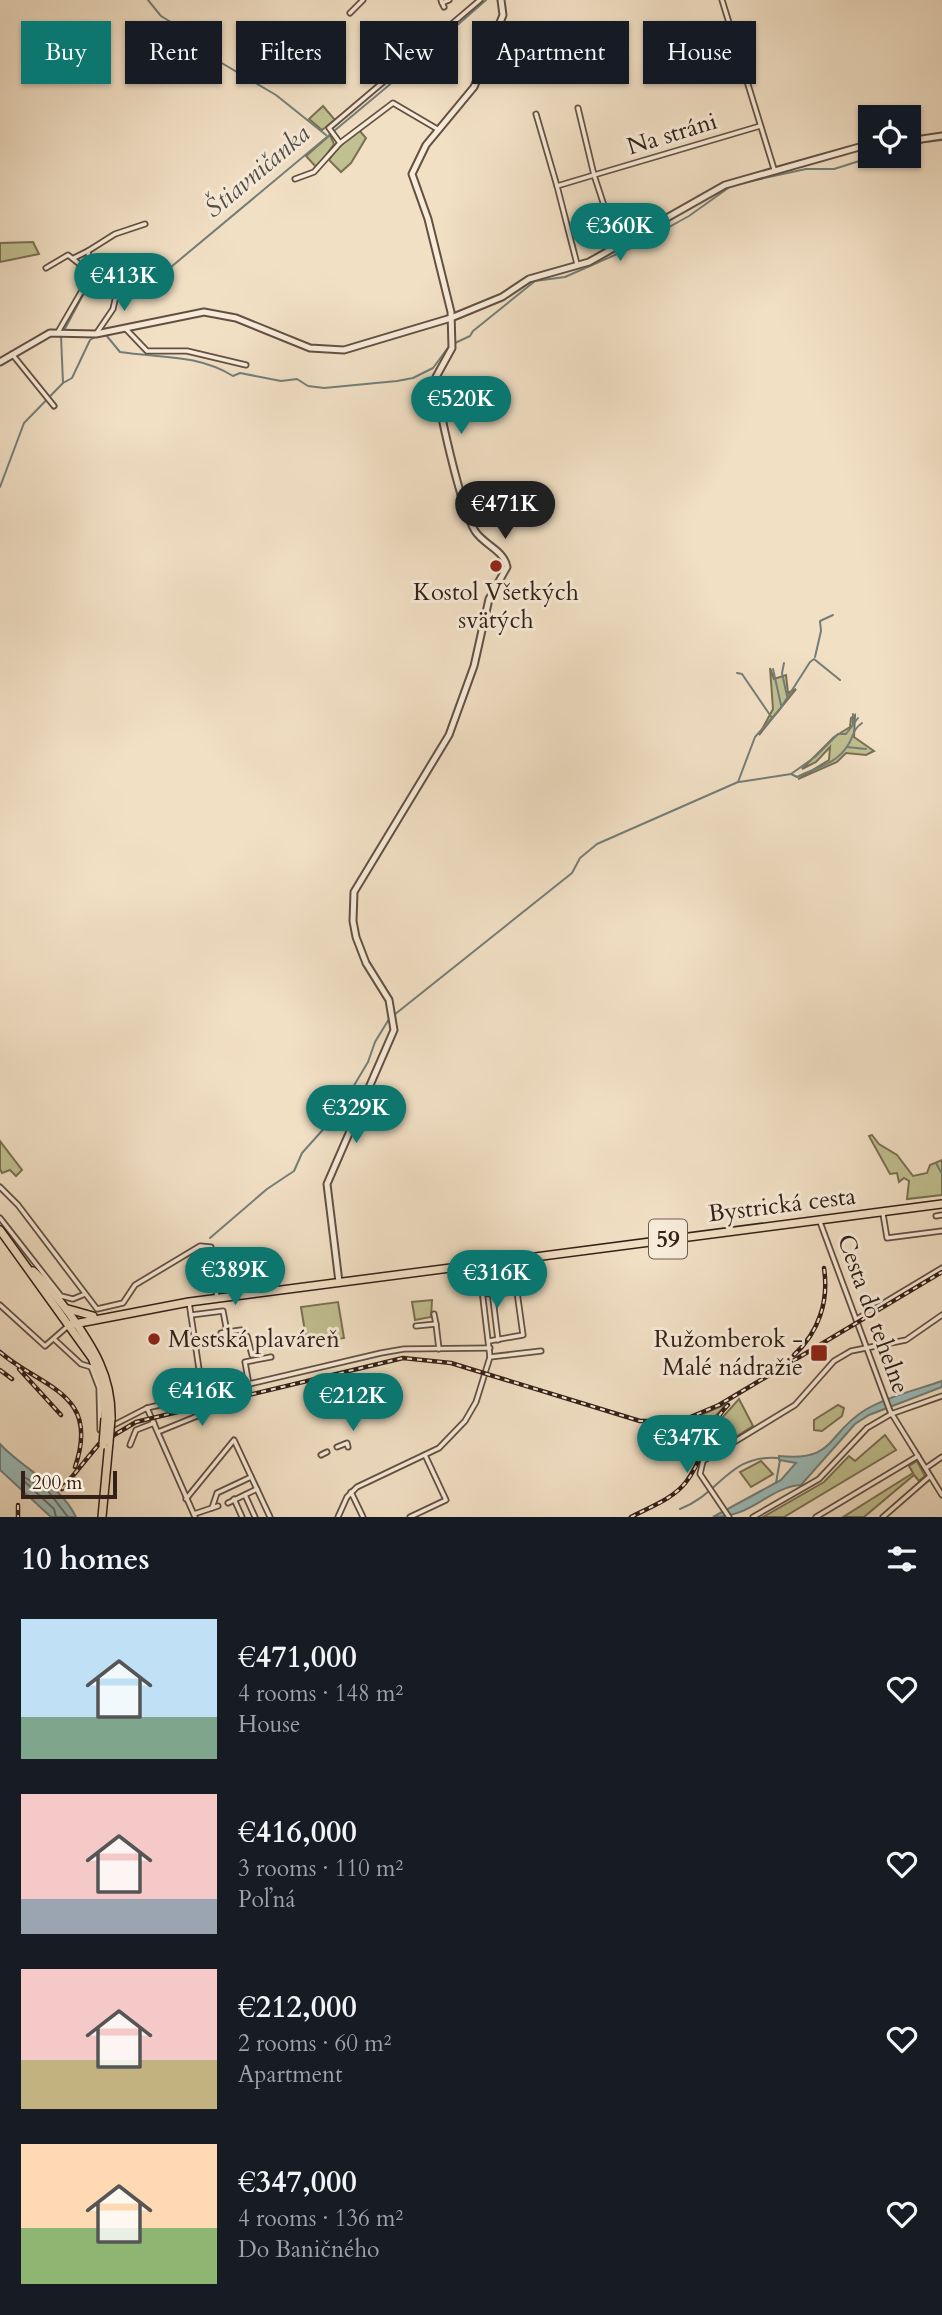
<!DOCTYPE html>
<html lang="en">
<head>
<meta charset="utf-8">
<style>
  body { margin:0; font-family:Cardo,serif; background:#20242c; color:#f1f3f6; height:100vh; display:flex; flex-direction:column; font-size:26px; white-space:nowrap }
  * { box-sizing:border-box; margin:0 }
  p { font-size:23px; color:#9ea1a6 }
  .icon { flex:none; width:38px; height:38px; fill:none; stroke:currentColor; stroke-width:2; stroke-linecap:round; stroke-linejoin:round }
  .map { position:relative; height:1517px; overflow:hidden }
  .side { display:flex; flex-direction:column; background:#171b24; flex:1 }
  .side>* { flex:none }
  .banner { position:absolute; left:21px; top:21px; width:901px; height:63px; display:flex; gap:14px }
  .fabs { position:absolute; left:858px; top:105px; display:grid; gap:14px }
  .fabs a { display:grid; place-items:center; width:63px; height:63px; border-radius:0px; background:#171b24; box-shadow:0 2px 5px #0004; font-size:35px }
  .scale { position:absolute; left:21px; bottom:18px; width:96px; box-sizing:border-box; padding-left:7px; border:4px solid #332018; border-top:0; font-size:19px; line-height:24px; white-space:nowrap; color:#332018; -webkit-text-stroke:5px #f7ebd9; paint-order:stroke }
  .price { position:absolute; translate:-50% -60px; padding:0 16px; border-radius:24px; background:#0f766e; color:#fff; font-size:23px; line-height:46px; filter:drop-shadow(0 2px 4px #0008) }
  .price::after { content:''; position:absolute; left:50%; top:42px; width:21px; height:16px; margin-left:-10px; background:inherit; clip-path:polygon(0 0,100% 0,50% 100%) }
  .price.active { background:#222; color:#fff }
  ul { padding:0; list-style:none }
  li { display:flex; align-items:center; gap:21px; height:175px; padding:0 21px }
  li span { display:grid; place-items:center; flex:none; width:196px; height:140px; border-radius:0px; color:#555 }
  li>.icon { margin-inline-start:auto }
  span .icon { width:84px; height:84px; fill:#fffc; stroke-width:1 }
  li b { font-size:30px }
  h2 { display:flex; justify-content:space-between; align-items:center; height:84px; padding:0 21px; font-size:30px }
  .pill { padding:0 24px; border-radius:0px; background:#171b24; box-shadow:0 2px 5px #0004; font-size:24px; line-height:63px }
  .pill.active { background:#0f766e; color:#fff }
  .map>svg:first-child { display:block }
  .green { fill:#c1c090; stroke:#7a7054; stroke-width:2 }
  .water { fill:#9cbcba; stroke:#727e79; stroke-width:2 }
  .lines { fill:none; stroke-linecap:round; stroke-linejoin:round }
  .shore { stroke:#686e69; stroke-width:2 }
  .stream { stroke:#727e79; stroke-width:2 }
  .minor-casing { stroke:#635043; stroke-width:7 }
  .tertiary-casing { stroke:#635043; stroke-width:9 }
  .primary-casing { stroke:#332018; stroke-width:10 }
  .minor { stroke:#f7ebd9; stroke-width:3.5 }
  .tertiary { stroke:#f7ebd9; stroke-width:5 }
  .primary { stroke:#f2e0c5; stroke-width:7 }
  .rail-casing { stroke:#332018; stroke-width:4.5 }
  .rail { stroke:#f7ebd9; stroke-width:2; stroke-dasharray:5; stroke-linecap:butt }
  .primary-bridge-casing { stroke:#332018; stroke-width:10; stroke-linecap:butt }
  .primary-bridge { stroke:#f2e0c5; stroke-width:7 }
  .poi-dot { fill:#8f2418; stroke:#f7ebd9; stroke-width:2.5 }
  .labels { text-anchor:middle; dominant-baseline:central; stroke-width:6; stroke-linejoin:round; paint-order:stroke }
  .shield { fill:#f7ebd9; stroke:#6e5d52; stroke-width:2 }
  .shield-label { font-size:23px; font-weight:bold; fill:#332018 }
  .street-label { font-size:24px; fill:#332018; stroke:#f7ebd9 }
  .poi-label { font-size:24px; fill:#332018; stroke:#f7ebd9 }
  .water-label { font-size:26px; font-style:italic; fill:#524f49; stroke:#f7ebd9 }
</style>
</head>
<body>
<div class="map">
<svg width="942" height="1517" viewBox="0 0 942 1517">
  <rect width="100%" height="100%" fill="#f2e0c5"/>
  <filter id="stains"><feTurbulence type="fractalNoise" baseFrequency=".00286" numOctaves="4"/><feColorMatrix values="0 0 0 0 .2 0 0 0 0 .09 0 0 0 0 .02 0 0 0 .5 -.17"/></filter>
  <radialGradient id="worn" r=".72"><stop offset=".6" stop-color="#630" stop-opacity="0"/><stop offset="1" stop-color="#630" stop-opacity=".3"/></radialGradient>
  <g class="green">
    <path d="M 323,106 L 335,120 L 322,130 L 309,119 Z"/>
    <path d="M 359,130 L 366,138 L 351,163 L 341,172 L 329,160 L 340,145 Z"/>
    <path d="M 330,135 L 334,144 L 317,168 L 306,156 Z"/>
    <path d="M 33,242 L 39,254 L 0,262 L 0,243 Z"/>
    <path d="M 770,668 L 774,679 L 786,675 L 788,693 L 796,689 L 759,735 L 773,709 Z"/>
    <path d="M 855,715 L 854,737 L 874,751 L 866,755 L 846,753 L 837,762 L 798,779 L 829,760 L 830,747 L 816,762 L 802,769 L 834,737 L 850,727 L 851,718 Z"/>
    <path d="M 872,1135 L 879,1144 L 897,1155 L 913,1176 L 927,1173 L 930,1165 L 942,1160 L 942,1195 L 907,1199 L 909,1181 L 904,1178 L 899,1182 L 897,1173 L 890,1174 L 869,1136 Z"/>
    <path d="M 0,1141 L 22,1170 L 16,1176 L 10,1170 L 2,1173 L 0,1169 Z"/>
    <path d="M 432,1300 L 431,1317 L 415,1320 L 412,1302 Z"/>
    <path d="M 338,1302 L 344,1338 L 307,1344 L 301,1307 Z"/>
    <path d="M 739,1399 L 753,1426 L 705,1456 L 702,1452 L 720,1420 Z"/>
    <path d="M 727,1404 L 715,1416 L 699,1449 L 686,1421 Z"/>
    <path d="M 838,1405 L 844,1408 L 842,1416 L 822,1431 L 814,1430 L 814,1420 Z"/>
    <path d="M 885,1435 L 896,1450 L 784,1517 L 763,1517 L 824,1482 L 849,1456 L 855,1461 Z"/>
    <path d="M 761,1461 L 773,1474 L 751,1487 L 740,1472 Z"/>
    <path d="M 917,1461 L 925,1476 L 919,1481 L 914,1475 L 864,1517 L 843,1517 L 913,1473 L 909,1466 Z"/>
  </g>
  <g class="water">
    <path d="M 942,1381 L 942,1387 L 869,1415 L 855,1424 L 801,1485 C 769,1487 753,1517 713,1517 L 781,1480 L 796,1463 L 779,1460 L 779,1456 C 836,1462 826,1434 865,1410 C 889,1396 916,1390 942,1381 Z"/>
    <path d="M 0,1444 C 25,1471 59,1483 76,1517 L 51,1517 L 0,1470 Z"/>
  </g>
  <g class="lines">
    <path class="shore" d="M 56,1517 L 54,1509 L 24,1481 L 24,1477 L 48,1491 L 68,1517"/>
    <g class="stream">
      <path d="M 148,0 L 161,16 L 197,38 L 205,51 L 220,62 L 276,95 L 326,135"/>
      <path d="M 908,144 L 942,140"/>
      <path d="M 737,184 L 806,169 L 834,169 L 875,156"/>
      <path d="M 110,275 L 129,281 L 147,273 L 159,277 L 388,86 L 486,0"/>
      <path d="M 106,335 L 120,352 C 160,358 197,354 233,376 L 240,373 L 281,381 L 297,379 L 308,386 L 324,388 L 397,381 L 413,378 L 433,368 L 450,345"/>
      <path d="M 455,343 L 470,336 L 473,331 L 535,281 L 565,277 L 633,247 L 689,216 L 731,186"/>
      <path d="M 63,383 L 72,378 L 90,340 L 97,336"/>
      <path d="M 0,487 L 24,423 L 63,383 L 61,336 L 91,280 L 98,275"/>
      <path d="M 815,657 L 821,631 L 820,621 L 833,615"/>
      <path d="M 784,663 L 782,673 L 787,696"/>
      <path d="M 773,669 L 781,705"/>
      <path d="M 737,673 L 742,674 L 772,718"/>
      <path d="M 853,714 L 853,724"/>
      <path d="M 847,747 L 866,749"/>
      <path d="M 791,774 L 797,777 C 815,768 837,764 848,745 C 854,736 852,730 862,723"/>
      <path d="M 739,782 L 791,774 L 815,757 L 838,734 L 846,734 L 858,718"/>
      <path d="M 394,1015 L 572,873 L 580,858 L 597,844 L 738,782 L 755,737 L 780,709 L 810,662 L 814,659 L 840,680"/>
      <path d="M 936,1163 L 942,1174"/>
      <path d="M 210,1238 L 267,1189 L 294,1171 L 302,1153 L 337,1114 L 368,1062 L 375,1042 L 389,1019"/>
      <path d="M 776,1483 L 780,1460"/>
      <path d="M 680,1509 C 720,1494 729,1454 778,1458"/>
    </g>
    <defs>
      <g id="minor">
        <path d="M 441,0 L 444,7"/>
        <path d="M 722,0 L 774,169"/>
        <path d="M 442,3 L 449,0"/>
        <path d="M 350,13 L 363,0"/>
        <path d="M 715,79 L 744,74"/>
        <path d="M 536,114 L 557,186"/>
        <path d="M 439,130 L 393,103 L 340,143 L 329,128 L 480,0"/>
        <path d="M 295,179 L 314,172 L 340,143"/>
        <path d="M 617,245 L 594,175 L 760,126"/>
        <path d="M 74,258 L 88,251"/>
        <path d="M 577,264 L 557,186 L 594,175 L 578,108"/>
        <path d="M 46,268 L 68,255 L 87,270"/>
        <path d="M 91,275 L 88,251 L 115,234 L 145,224"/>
        <path d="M 125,328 L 147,351 L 187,351 L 246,365"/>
        <path d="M 58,332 L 91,275 L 141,268 L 159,273"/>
        <path d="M 96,334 L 113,309 L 121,273"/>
        <path d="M 12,354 L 54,406"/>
        <path d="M 0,1187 L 18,1205 L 97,1309 L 123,1303 L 135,1285 L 200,1246 L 211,1247 L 217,1298"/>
        <path d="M 883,1214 L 887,1238 L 942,1231"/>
        <path d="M 936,1216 L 942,1215"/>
        <path d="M 0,1218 L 61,1296 L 73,1299 L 85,1294"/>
        <path d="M 820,1222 L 890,1411 L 942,1495"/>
        <path d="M 483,1294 L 517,1292 L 523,1335 L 489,1341"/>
        <path d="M 189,1302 L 203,1396"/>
        <path d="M 0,1305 L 45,1346 L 68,1326"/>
        <path d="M 434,1314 L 436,1324"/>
        <path d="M 191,1315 L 223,1311 L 227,1332 L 221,1333"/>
        <path d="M 857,1319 L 942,1268"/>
        <path d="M 416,1326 L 436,1324 L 439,1349"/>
        <path d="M 227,1332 L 241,1330"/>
        <path d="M 54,1339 L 81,1364 L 91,1367 L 99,1388 L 100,1430 L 105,1429"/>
        <path d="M 498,1340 L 490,1275 L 518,1270"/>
        <path d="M 195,1344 L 247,1336 L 252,1355"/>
        <path d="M 490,1357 L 541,1351"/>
        <path d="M 249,1385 L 245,1362 L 271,1357"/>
        <path d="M 147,1408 L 195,1517"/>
        <path d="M 112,1426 L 147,1408 L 381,1353 L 404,1349 L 490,1348"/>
        <path d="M 158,1432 L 212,1410 L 241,1404"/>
        <path d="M 130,1445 L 136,1430 L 154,1423"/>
        <path d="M 337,1447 L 347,1443 L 348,1447"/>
        <path d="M 321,1455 L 327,1452"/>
        <path d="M 926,1468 L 942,1457"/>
        <path d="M 351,1492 L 363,1517"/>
        <path d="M 245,1495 L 255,1517"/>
        <path d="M 186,1499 L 234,1440 L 270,1517"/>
        <path d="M 234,1499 L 242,1517"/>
        <path d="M 228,1503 L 257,1489"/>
        <path d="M 212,1508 L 217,1493 L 251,1477"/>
        <path d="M 194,1514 L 218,1506"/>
        <path d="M 338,1517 L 347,1497 L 357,1487 L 439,1448 L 465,1421 L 476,1402 L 490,1357 L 479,1265"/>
        <path d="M 410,1517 L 446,1500 L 425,1455"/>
        <path d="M 729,1517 L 700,1474 L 703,1461 L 795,1405 L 834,1361 L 851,1351 L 906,1340 L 942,1315"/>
        <path d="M 753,1517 L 819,1479 L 867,1428 L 891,1414 L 942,1396"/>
        <path d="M 816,1517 L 918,1456"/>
        <path d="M 883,1517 L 930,1476"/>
      </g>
      <g id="tertiary">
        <path d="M 908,141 L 942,136"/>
        <path d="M 0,362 L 50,333 L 96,334 L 204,312 L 236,318 L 310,348 L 344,350 L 451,318 L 502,297 L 529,279 L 589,262 L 725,185 L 870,144"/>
        <path d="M 339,1282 L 327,1184 L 394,1030 L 389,1000 L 366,963 L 356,937 L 353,921 L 354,892 L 449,735 L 474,666 L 489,599 L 507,567 C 504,550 484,545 475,531 C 461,508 437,405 436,377 L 452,348 L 451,312 L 428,219 L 412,174 L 426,145 L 474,87 L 503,15 L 501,0"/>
      </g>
      <g id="primary">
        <path d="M 0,1230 L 92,1358 L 103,1386 L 105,1418"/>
        <path d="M 33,1271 C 47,1283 58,1299 69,1313 C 93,1347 112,1376 111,1419"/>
        <path d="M 68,1309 L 93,1316"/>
        <path d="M 69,1325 L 189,1302 L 942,1204"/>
        <path d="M 102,1517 L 109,1442"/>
      </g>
    </defs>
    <use href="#minor" class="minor-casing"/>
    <use href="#tertiary" class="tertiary-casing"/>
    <use href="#primary" class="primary-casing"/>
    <use href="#minor" class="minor"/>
    <use href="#tertiary" class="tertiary"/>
    <use href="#primary" class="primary"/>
    <defs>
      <g id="rail">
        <path d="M 0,1352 C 41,1388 101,1392 75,1467"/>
        <path d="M 794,1355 C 819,1332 829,1301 824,1268"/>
        <path d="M 19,1369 L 61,1415"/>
        <path d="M 0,1370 L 12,1379"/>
        <path d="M 62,1489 L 99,1444 L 136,1422 L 403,1358 L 451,1363 L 640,1421 L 681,1421 L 719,1405 L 942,1272"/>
        <path d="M 18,1505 L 18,1517"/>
        <path d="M 631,1517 C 650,1507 673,1499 686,1482 C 705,1458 706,1427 728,1405"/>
      </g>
    </defs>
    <use href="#rail" class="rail-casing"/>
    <use href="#rail" class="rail"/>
    <defs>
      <g id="primary-bridge">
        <path d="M 109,1442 L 111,1419"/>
        <path d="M 103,1445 L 105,1418"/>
      </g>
    </defs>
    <use href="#primary-bridge" class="primary-bridge-casing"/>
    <use href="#primary-bridge" class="primary-bridge"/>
  </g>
  <g class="poi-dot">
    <circle cx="496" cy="566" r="7"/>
    <circle cx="154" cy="1339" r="7"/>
    <rect x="810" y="1344" width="18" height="18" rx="3.5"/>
  </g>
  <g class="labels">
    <rect class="shield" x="649" y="1219.5" width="38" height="39" rx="5"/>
    <g class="shield-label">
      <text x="668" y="1239">59</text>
    </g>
    <g class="street-label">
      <text transform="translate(672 134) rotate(-17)">Na stráni</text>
      <text transform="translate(782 1205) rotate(-7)">Bystrická cesta</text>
      <text transform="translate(873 1314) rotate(70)">Cesta do tehelne</text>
    </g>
    <g class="poi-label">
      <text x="496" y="592">Kostol Všetkých<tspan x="496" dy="28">svätých</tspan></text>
      <text x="168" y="1339" text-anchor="start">Mestská plaváreň</text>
      <text x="803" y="1339" text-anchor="end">Ružomberok -<tspan x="803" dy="28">Malé nádražie</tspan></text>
    </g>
    <g class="water-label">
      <text transform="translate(257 171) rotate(-40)">Štiavničanka</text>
    </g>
  </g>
  <rect width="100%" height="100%" filter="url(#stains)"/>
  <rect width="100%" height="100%" fill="url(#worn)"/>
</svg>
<div class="fabs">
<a><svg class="icon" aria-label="locate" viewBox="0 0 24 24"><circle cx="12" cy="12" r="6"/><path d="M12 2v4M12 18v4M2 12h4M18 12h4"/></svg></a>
</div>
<div class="scale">200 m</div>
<b class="price" style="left:620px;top:263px">€360K</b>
<b class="price" style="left:124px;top:313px">€413K</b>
<b class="price" style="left:461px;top:436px">€520K</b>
<b class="price active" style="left:505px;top:541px">€471K</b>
<b class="price" style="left:356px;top:1145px">€329K</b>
<b class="price" style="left:235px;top:1307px">€389K</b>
<b class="price" style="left:497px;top:1310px">€316K</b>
<b class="price" style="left:202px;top:1428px">€416K</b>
<b class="price" style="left:353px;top:1433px">€212K</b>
<b class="price" style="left:687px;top:1475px">€347K</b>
<div class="banner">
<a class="pill active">Buy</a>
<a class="pill">Rent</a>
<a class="pill">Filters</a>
<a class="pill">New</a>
<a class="pill">Apartment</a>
<a class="pill">House</a>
</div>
</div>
<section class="side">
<h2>10 homes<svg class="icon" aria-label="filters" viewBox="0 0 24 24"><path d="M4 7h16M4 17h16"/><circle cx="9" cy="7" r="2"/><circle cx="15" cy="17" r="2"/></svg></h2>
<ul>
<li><span style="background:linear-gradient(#bfe0f5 70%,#7fa58c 0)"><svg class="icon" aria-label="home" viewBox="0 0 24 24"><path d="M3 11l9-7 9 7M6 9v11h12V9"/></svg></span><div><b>€471,000</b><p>4 rooms · 148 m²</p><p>House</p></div><svg class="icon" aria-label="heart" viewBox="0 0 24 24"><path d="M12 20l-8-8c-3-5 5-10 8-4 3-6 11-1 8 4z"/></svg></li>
<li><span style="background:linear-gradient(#f6c9c9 75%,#9aa5b1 0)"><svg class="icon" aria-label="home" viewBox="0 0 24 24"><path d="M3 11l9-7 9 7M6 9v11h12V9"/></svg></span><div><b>€416,000</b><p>3 rooms · 110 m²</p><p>Poľná</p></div><svg class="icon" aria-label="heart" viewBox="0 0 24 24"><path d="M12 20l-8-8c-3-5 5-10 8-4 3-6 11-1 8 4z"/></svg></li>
<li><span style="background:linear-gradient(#f6c9c9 65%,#c2b280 0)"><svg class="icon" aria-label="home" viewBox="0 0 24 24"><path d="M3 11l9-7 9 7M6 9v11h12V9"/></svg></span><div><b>€212,000</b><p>2 rooms · 60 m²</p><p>Apartment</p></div><svg class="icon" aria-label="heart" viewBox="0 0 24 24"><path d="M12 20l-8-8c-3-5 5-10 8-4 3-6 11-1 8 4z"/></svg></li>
<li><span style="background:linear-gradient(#ffd9b3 60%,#8fb573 0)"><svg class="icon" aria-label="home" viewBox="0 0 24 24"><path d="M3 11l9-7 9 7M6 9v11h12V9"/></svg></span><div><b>€347,000</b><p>4 rooms · 136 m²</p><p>Do Baničného</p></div><svg class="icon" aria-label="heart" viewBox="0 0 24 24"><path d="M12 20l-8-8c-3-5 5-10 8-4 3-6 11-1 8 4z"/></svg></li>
</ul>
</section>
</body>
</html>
